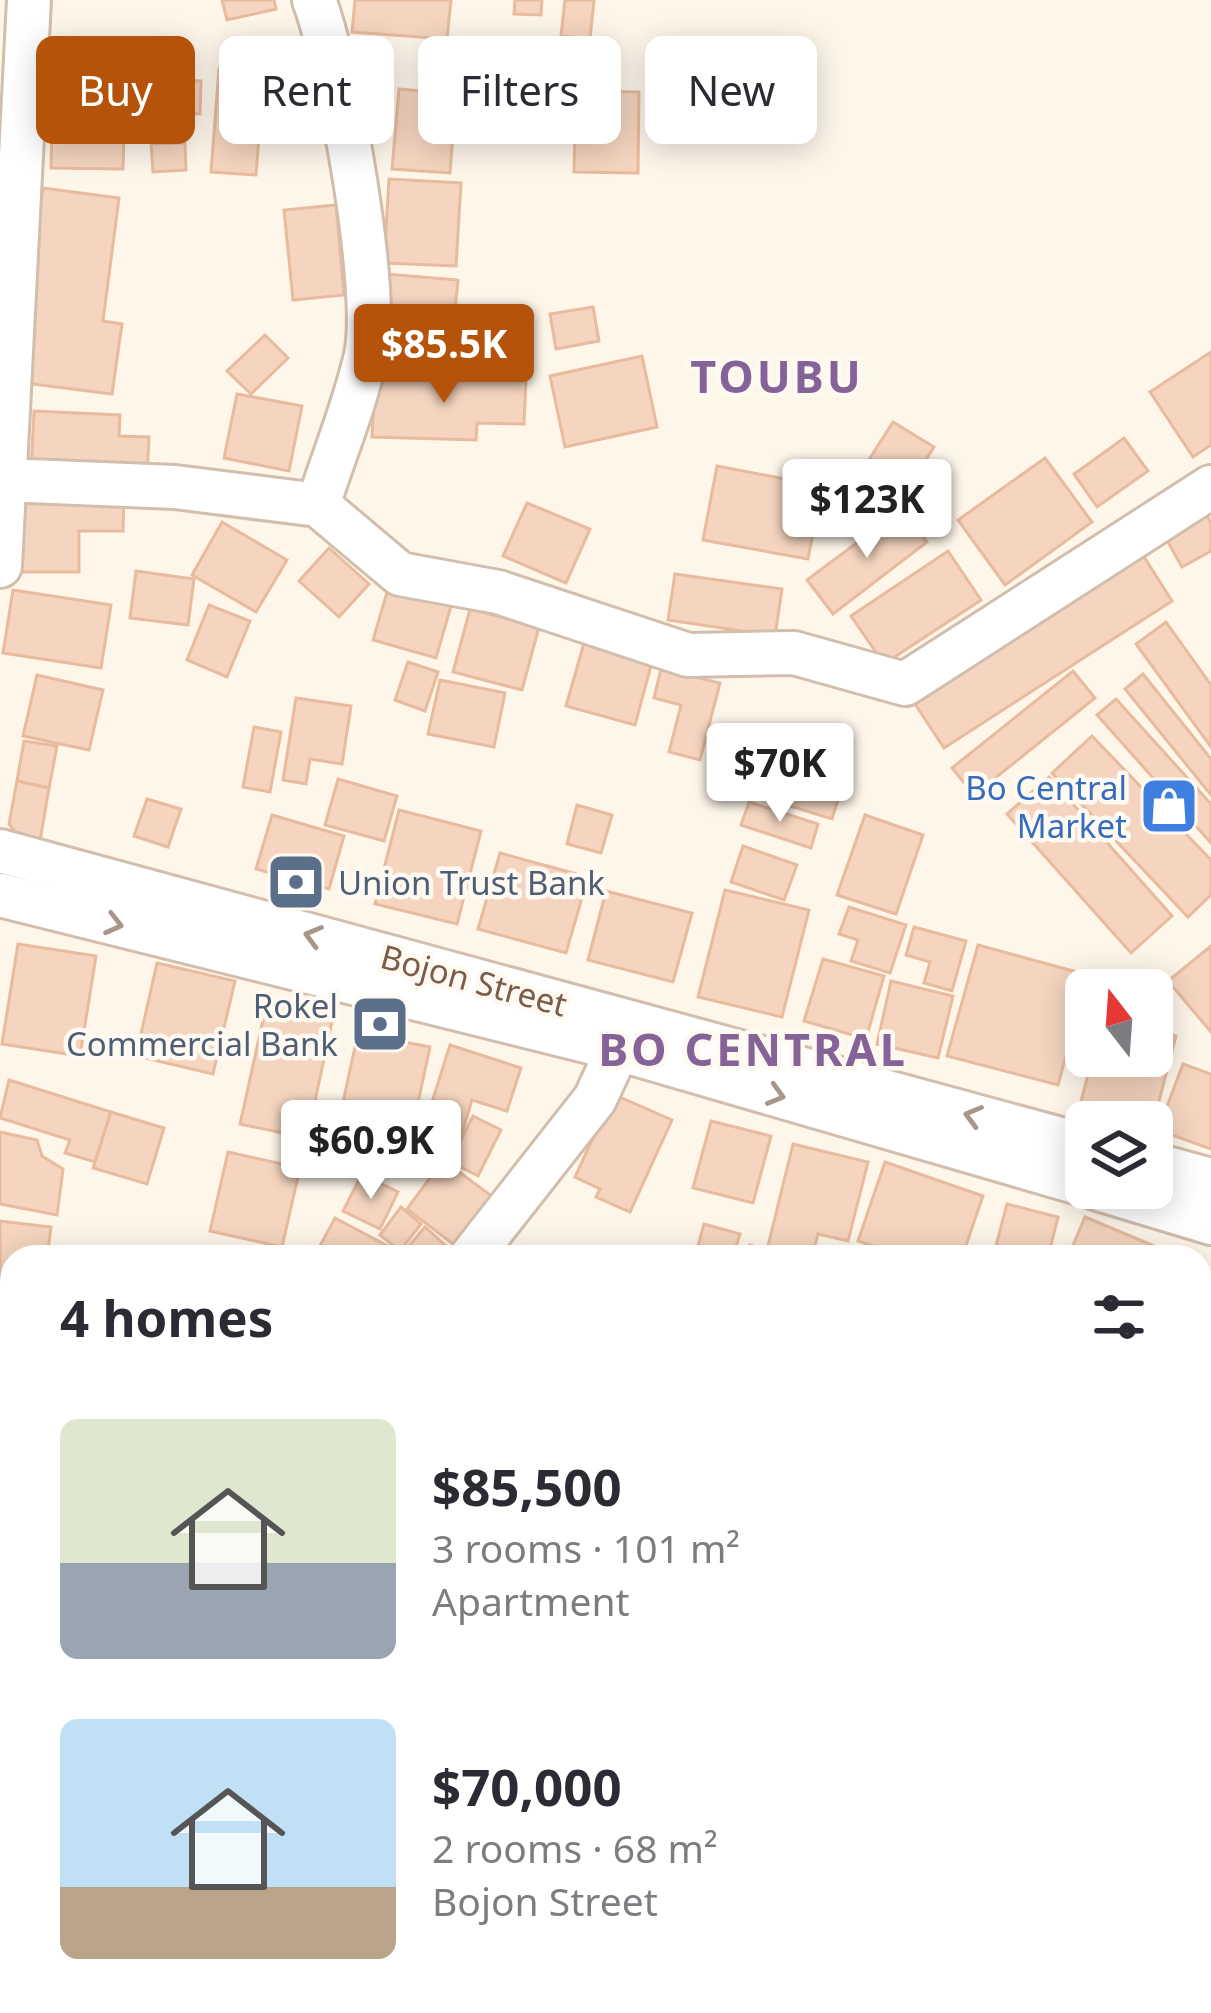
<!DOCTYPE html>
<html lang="en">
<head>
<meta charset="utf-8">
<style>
  body { margin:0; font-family:"Noto Sans",sans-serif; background:#f2f2f3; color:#2b2b33; height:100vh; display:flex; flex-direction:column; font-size:45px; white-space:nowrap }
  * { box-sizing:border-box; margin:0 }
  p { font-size:39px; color:#7c7c81 }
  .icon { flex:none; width:66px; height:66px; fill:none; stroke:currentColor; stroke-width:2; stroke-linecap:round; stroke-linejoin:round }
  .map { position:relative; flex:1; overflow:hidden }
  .sheet { position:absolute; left:0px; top:1245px; width:1212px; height:768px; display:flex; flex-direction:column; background:#fff; border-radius:36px 36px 0 0; box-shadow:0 6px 30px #0003 }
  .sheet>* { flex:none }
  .top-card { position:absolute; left:36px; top:36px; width:1140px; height:108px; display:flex; gap:24px }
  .needle { width:78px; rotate:343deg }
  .controls { position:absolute; left:1065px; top:969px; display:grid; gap:24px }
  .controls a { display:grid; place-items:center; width:108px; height:108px; border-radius:18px; background:#fff; box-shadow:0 6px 30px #0003; font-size:60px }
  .price { position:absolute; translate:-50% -102px; padding:0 27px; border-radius:12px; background:#fff; color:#222; font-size:39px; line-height:78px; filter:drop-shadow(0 3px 6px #0008) }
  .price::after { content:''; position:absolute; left:50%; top:72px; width:36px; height:27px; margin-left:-18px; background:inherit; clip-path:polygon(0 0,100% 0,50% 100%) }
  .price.active { background:#b45309; color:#fff }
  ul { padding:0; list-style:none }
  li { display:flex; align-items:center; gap:36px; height:300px; padding:0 60px }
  li span { display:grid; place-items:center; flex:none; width:336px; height:240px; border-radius:18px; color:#555 }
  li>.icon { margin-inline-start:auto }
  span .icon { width:144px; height:144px; fill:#fffc; stroke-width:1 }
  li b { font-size:51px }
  h2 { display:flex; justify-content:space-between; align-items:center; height:144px; padding:0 60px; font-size:51px }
  .pill { padding:0 42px; border-radius:18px; background:#fff; box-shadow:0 6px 30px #0003; font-size:42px; line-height:108px }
  .pill.active { background:#b45309; color:#fff }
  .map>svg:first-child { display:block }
  .building { fill:#f5d5bf; stroke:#e9bb9e; stroke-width:3 }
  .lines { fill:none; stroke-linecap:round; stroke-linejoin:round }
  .minor-casing { stroke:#d2bead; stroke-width:48 }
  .minor { stroke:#fff; stroke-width:42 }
  .oneway { stroke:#a99589 }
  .labels { text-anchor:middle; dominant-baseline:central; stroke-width:9; stroke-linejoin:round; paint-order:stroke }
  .shop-label { font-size:33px; fill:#366cbe; stroke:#fffaf1; text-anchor:end }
  .service-label { font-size:33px; fill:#4e5e75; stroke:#fffaf1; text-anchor:start }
  .street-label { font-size:33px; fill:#7b5c4a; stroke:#fffaf1 }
  .district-label { font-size:45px; font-weight:bold; letter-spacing:3px; fill:#856297; stroke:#fffaf1 }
</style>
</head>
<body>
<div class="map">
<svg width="1211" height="2013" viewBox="0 0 1211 2013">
  <rect width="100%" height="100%" fill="#fef6e9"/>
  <g class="building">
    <path d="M 222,0 L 274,0 L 276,9 L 227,20 Z"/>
    <path d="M 355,0 L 451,0 L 447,39 L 352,32 Z"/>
    <path d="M 515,0 L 542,0 L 541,15 L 514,14 Z"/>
    <path d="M 565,0 L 594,0 L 590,39 L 561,36 Z"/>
    <path d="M 219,69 L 264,72 L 256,175 L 211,172 Z"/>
    <path d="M 147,79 L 201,81 L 200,114 L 145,111 Z"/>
    <path d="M 399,89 L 456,94 L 450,173 L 392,169 Z"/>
    <path d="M 576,91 L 639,92 L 638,173 L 574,172 Z"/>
    <path d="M 53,99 L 125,100 L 123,169 L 51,168 Z"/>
    <path d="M 185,143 L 186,170 L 153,172 L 151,144 Z"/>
    <path d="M 389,179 L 461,183 L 456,266 L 384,263 Z"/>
    <path d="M 43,188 L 119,198 L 103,321 L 122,324 L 112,394 L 17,382 Z"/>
    <path d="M 336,205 L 344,295 L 293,300 L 284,210 Z"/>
    <path d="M 386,274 L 458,280 L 450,359 L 379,353 Z"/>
    <path d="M 593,307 L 599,341 L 556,349 L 550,314 Z"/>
    <path d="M 265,335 L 288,358 L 251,394 L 227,371 Z"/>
    <path d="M 1211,352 L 1211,445 L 1193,457 L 1150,392 Z"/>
    <path d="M 642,356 L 657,427 L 565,447 L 550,376 Z"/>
    <path d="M 375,374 L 526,379 L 524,424 L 477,423 L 476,440 L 372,437 Z"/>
    <path d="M 237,394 L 302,406 L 289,471 L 224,458 Z"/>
    <path d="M 34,411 L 120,415 L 119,436 L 149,437 L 147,477 L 31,473 Z"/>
    <path d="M 893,422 L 934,447 L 897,505 L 856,480 Z"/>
    <path d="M 1124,438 L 1148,471 L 1097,507 L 1074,474 Z"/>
    <path d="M 1045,458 L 1092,522 L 1005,585 L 958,520 Z"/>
    <path d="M 717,466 L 822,486 L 808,559 L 703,540 Z"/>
    <path d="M 17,491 L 124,492 L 123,531 L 79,531 L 79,572 L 17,572 Z"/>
    <path d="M 527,503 L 590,529 L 566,583 L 503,556 Z"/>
    <path d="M 1200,503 L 1211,523 L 1211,551 L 1182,567 L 1159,526 Z"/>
    <path d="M 902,509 L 927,542 L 833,614 L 807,580 Z"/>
    <path d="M 222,522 L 287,560 L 256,612 L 192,575 Z"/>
    <path d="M 1136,544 L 1172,601 L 944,748 L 907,692 Z"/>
    <path d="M 329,548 L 369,584 L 339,617 L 299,581 Z"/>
    <path d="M 948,551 L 981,600 L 884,664 L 851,616 Z"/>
    <path d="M 136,571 L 194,579 L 188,625 L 130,618 Z"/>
    <path d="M 675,574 L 782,589 L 775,636 L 668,620 Z"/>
    <path d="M 388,589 L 451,606 L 436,658 L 373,640 Z"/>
    <path d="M 13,590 L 111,605 L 101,668 L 3,653 Z"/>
    <path d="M 209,605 L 250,621 L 227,677 L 187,660 Z"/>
    <path d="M 470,609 L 539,627 L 522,690 L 453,672 Z"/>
    <path d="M 1166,622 L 1211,685 L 1211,747 L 1136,644 Z"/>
    <path d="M 584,643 L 652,662 L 635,725 L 566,706 Z"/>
    <path d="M 408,662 L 438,672 L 425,711 L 395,700 Z"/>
    <path d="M 661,669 L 720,683 L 700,760 L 669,752 L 681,705 L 654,698 Z"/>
    <path d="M 1073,671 L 1095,698 L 974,795 L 952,768 Z"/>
    <path d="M 1143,674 L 1211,759 L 1211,795 L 1125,689 Z"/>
    <path d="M 37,675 L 103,690 L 89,750 L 23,736 Z"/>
    <path d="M 440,680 L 505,693 L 494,747 L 428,734 Z"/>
    <path d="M 296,698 L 351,706 L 342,764 L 310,759 L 306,784 L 283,780 Z"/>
    <path d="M 1116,699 L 1211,804 L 1211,843 L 1097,715 Z"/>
    <path d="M 254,727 L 281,732 L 270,792 L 243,787 Z"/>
    <path d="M 1092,736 L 1211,860 L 1211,895 L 1188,917 L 1052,773 Z"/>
    <path d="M 24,741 L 57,746 L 49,788 L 17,781 Z"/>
    <path d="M 759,743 L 847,771 L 832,819 L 744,792 Z"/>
    <path d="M 1049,777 L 1172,916 L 1131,953 L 1007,814 Z"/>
    <path d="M 338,779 L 397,796 L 384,841 L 325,825 Z"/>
    <path d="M 17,781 L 49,788 L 40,841 L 19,837 L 9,824 Z"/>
    <path d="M 147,799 L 181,809 L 168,847 L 134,836 Z"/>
    <path d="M 749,802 L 818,824 L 811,848 L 741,825 Z"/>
    <path d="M 577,805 L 612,815 L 601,853 L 567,844 Z"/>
    <path d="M 399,810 L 481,831 L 457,924 L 375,904 Z"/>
    <path d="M 272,815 L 344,836 L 329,889 L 256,869 Z"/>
    <path d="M 865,815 L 923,835 L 896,914 L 837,895 Z"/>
    <path d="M 743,846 L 797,865 L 784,900 L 731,882 Z"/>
    <path d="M 500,853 L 588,877 L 566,953 L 478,929 Z"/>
    <path d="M 725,890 L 809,910 L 782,1017 L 698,997 Z"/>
    <path d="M 606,891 L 692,913 L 673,982 L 588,960 Z"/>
    <path d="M 849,907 L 906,925 L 890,973 L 851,961 L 858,940 L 839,934 Z"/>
    <path d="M 914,927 L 966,941 L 952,991 L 924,983 L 930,962 L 906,955 Z"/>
    <path d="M 18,944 L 96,956 L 80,1056 L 2,1044 Z"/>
    <path d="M 978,945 L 1088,975 L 1058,1085 L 947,1056 Z"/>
    <path d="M 1211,946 L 1211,1032 L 1168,981 Z"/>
    <path d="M 823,959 L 884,976 L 866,1039 L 804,1021 Z"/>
    <path d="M 157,963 L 235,981 L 213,1074 L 136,1056 Z"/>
    <path d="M 891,981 L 953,996 L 938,1058 L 877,1044 Z"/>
    <path d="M 267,1002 L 333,1017 L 307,1138 L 240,1124 Z"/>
    <path d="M 1152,1030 L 1176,1036 L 1153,1124 L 1080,1105 L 1093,1056 L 1152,1056 Z"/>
    <path d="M 358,1033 L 430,1047 L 407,1154 L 335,1139 Z"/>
    <path d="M 450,1045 L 521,1068 L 507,1111 L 472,1100 L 462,1133 L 426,1121 Z"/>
    <path d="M 1183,1064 L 1211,1074 L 1211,1149 L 1158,1130 Z"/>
    <path d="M 9,1080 L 111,1112 L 95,1162 L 65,1153 L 70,1140 L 0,1118 Z"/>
    <path d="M 606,1091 L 672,1120 L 630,1212 L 596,1197 L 600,1189 L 575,1177 L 603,1116 Z"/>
    <path d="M 111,1112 L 164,1128 L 147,1184 L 93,1168 Z"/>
    <path d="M 473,1116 L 501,1130 L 478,1176 L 450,1161 Z"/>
    <path d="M 711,1121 L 771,1136 L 753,1203 L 693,1188 Z"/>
    <path d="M 0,1132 L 37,1140 L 42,1156 L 63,1169 L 57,1215 L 0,1204 Z"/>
    <path d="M 793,1144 L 868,1162 L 848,1241 L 818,1234 L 812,1257 L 767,1250 Z"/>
    <path d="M 228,1152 L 300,1168 L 282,1247 L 210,1231 Z"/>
    <path d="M 443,1160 L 493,1197 L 457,1247 L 407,1209 Z"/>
    <path d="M 885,1162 L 983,1196 L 962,1257 L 906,1257 L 858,1241 Z"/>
    <path d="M 362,1174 L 398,1192 L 380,1229 L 343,1211 Z"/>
    <path d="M 1007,1204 L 1058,1217 L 1048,1257 L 993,1257 Z"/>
    <path d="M 401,1207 L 421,1224 L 400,1251 L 380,1235 Z"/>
    <path d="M 1085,1217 L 1164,1250 L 1161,1257 L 1068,1257 Z"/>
    <path d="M 335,1218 L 397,1251 L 394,1257 L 314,1257 Z"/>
    <path d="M 0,1221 L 51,1227 L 47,1257 L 12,1257 L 12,1351 L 0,1350 Z"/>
    <path d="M 704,1224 L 740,1234 L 733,1257 L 695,1257 Z"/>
    <path d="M 425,1227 L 445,1245 L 435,1257 L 420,1257 L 408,1247 Z"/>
    <path d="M 750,1245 L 785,1257 L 746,1257 Z"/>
    <path d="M 1211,1414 L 1211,1530 L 1200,1541 L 1200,1425 Z"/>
    <path d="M 12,1576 L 12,1613 L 0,1601 L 0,1589 Z"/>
    <path d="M 1200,1707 L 1211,1726 L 1211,1741 L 1200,1748 Z"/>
    <path d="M 12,1779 L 12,1862 L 0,1851 L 0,1792 Z"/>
    <path d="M 2,1889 L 12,1910 L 12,1952 L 0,1958 Z"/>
    <path d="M 1211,1983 L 1211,2013 L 1182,2013 L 1200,2001 Z"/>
    <path d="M 234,2001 L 265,2001 L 270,2013 L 209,2013 Z"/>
    <path d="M 297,2001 L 374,2001 L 379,2013 L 303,2013 Z"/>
    <path d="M 437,2001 L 521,2001 L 528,2013 L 426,2013 L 424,2009 Z"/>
    <path d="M 762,2001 L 856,2001 L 853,2013 L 759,2013 Z"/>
  </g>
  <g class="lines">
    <defs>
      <g id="minor">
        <path d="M 314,0 C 339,66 380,289 366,355 C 355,405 334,455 318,505"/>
        <path d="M 4,480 L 175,487 L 318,505 L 400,574 L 498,592 L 688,655 L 794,653 L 905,684 L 1211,487"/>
        <path d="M 0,566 L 29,0"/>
        <path d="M 0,851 L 1086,1146"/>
        <path d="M 0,895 L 618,1049 L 1086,1185"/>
        <path d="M 1152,1164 L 1211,1180"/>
        <path d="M 1095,1188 L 1211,1223"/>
        <path d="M 471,1257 L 595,1099 L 618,1049"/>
        <path d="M 1200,1367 L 1211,1355"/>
        <path d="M 0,1450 L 12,1458"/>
        <path d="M 1200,1628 L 1211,1640"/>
        <path d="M 11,1760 L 12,1758"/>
        <path d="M 582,2001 L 589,2013"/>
        <path d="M 135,2013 L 157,2001"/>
      </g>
    </defs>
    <use href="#minor" class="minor-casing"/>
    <use href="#minor" class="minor"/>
  </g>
  <defs><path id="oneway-chevron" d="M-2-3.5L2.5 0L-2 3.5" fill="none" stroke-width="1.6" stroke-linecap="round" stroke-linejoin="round" transform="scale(3)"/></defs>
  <g class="oneway">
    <use href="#oneway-chevron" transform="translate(114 924) rotate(14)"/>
    <use href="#oneway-chevron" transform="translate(313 936) rotate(-165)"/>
    <use href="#oneway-chevron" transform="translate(776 1095) rotate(16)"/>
    <use href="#oneway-chevron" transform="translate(973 1116) rotate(-165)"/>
  </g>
  <defs>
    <symbol id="shop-square" viewBox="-11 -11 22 22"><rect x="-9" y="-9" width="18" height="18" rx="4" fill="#3f7fe0" stroke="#fffaf1"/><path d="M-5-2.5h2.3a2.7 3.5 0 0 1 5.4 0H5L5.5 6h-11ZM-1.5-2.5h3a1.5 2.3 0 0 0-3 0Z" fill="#fff"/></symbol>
    <symbol id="bank-square" viewBox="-11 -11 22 22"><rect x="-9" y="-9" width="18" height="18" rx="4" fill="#5c6f8a" stroke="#fffaf1"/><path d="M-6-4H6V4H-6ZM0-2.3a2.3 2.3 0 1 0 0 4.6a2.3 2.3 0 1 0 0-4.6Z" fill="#fff"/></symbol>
  </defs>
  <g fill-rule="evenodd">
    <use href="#shop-square" x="1136" y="773" width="66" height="66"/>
    <use href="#bank-square" x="263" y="849" width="66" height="66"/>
    <use href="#bank-square" x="347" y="991" width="66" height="66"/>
  </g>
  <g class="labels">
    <g class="shop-label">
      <text x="1127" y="787">Bo Central<tspan x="1127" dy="38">Market</tspan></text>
    </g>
    <g class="service-label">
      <text x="338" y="882">Union Trust Bank</text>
      <text x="338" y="1005" text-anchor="end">Rokel<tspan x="338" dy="38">Commercial Bank</tspan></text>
    </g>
    <g class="street-label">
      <text transform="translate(474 980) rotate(15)">Bojon Street</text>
    </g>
    <g class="district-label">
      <text x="777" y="375">TOUBU</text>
      <text x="753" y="1048">BO CENTRAL</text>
    </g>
  </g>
</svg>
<div class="controls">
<a><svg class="needle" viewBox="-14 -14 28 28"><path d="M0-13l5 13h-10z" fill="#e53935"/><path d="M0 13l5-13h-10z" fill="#7c7c81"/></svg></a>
<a><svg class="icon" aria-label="layers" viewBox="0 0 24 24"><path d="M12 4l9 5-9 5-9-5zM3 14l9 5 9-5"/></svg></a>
</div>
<b class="price active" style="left:444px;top:406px">$85.5K</b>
<b class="price" style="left:867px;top:561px">$123K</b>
<b class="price" style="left:780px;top:825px">$70K</b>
<b class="price" style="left:371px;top:1202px">$60.9K</b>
<div class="top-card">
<a class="pill active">Buy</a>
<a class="pill">Rent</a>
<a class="pill">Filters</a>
<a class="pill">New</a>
</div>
<section class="sheet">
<h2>4 homes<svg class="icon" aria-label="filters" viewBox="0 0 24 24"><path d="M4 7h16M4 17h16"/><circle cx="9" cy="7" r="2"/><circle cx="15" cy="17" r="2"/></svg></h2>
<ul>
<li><span style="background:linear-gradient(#dfe7d0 60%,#9aa5b1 0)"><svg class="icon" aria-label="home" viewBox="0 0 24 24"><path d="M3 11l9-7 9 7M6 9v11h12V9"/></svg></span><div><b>$85,500</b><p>3 rooms · 101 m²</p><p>Apartment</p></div></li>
<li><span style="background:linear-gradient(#bfe0f5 70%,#b9a48a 0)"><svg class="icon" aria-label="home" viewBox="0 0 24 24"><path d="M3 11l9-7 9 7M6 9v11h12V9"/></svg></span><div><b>$70,000</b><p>2 rooms · 68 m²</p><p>Bojon Street</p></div></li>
</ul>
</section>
</div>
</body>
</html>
